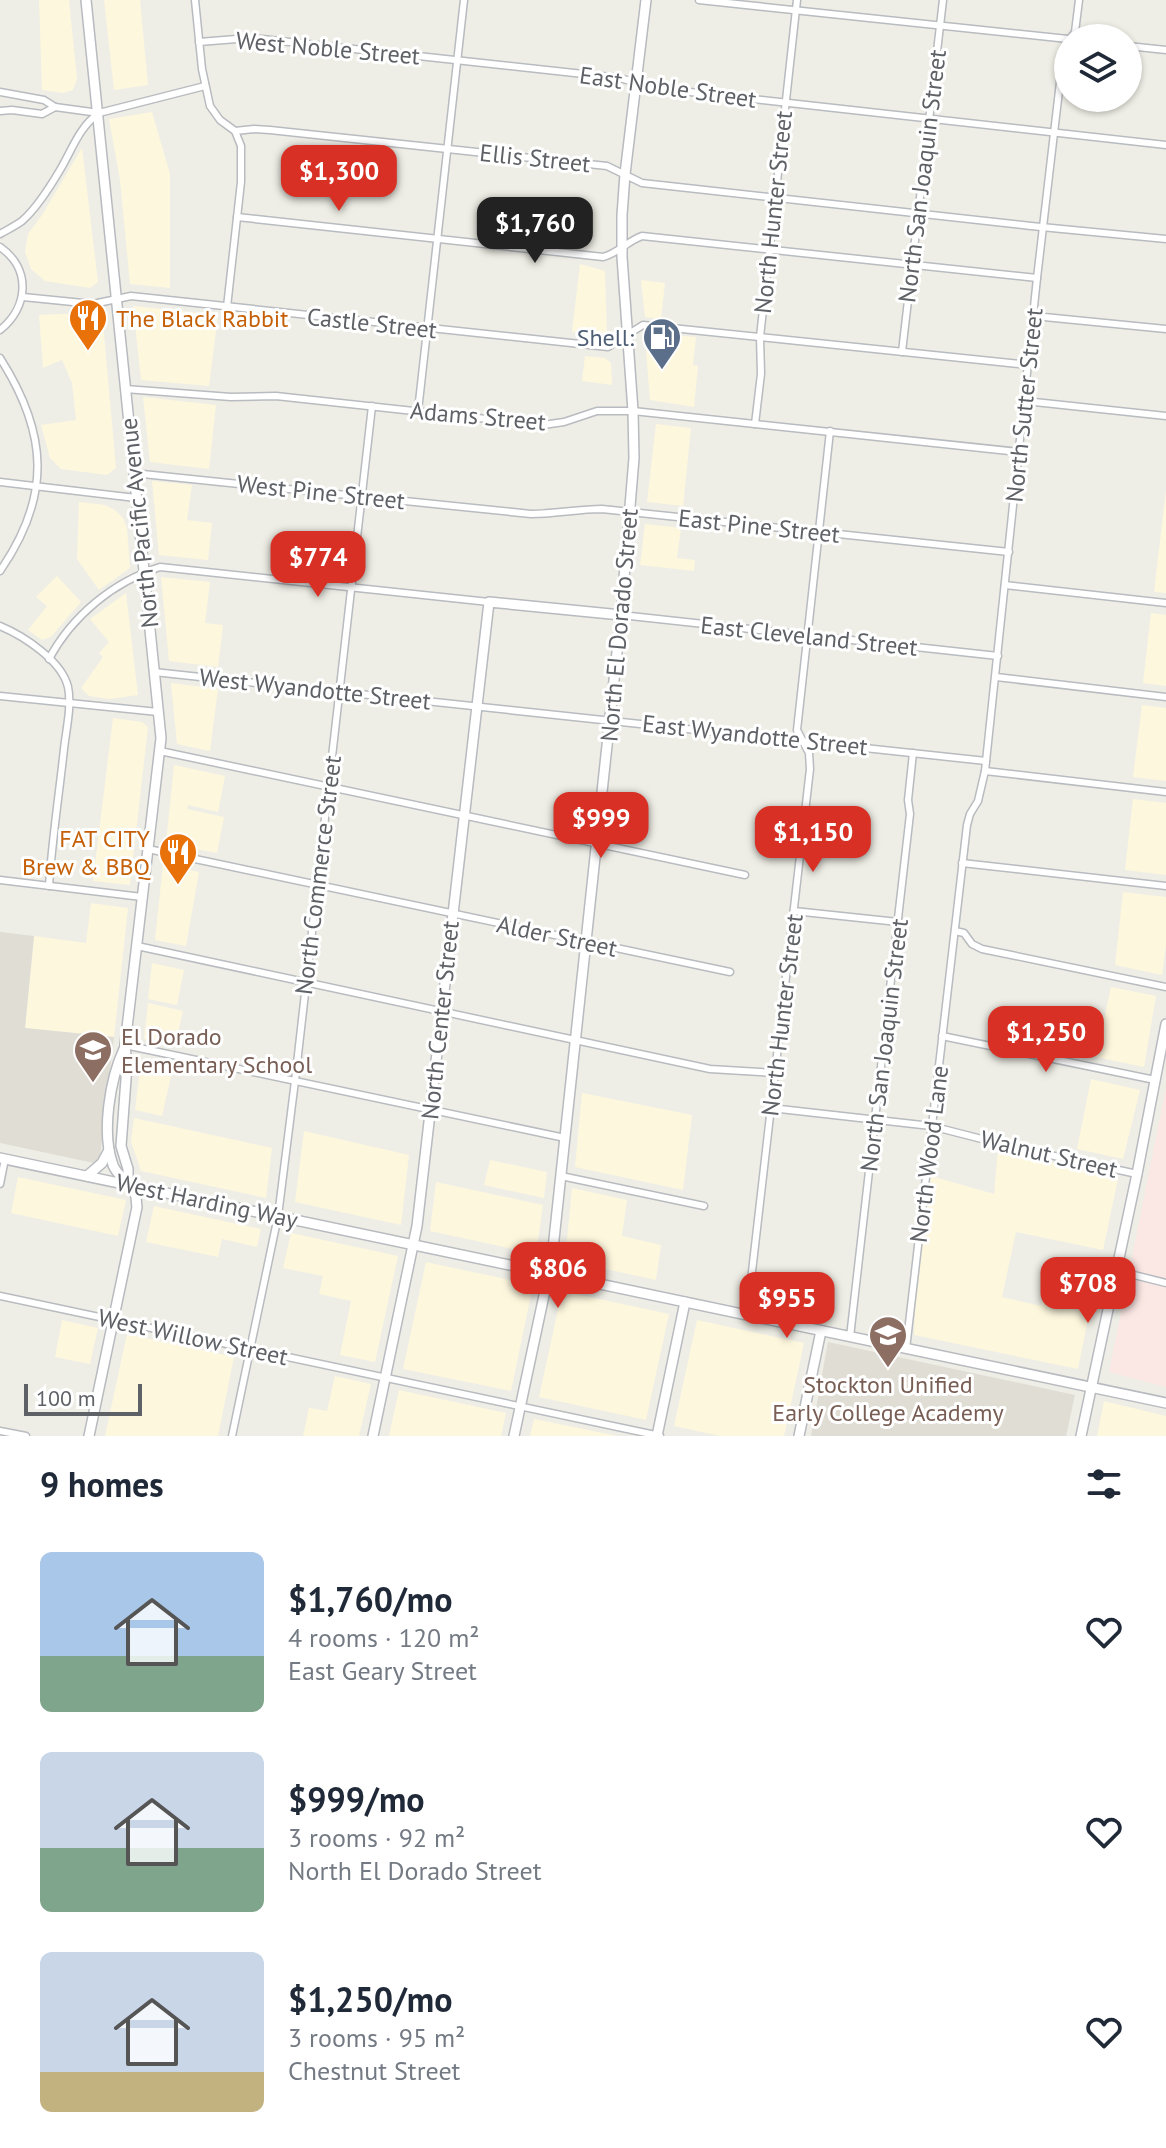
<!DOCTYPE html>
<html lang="en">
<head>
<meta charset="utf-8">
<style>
  body { margin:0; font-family:"PT Sans",sans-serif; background:#f2f2f3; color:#1f2937; height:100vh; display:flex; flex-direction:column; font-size:30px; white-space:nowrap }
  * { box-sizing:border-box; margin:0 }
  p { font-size:26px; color:#747a83 }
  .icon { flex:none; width:44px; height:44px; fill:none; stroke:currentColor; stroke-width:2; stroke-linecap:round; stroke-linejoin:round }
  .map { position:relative; height:1436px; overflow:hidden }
  .panel { display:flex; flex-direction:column; background:#fff; flex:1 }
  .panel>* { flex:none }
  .buttons { position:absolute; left:1054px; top:24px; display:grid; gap:16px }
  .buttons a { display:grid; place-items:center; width:88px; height:88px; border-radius:50%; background:#fff; box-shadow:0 2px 6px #0004; font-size:40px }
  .scale { position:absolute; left:24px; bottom:20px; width:118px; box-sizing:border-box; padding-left:8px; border:4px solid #5e6166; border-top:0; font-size:22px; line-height:28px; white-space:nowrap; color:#5e6166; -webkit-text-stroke:6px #fff; paint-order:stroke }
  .price { position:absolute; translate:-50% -68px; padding:0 18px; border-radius:16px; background:#d93025; color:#fff; font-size:26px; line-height:52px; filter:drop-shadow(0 2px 4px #0008) }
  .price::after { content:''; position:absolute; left:50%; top:48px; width:24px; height:18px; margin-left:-12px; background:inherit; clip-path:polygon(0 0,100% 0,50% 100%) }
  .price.on { background:#222; color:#fff }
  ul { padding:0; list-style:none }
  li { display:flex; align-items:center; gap:24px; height:200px; padding:0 40px }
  li span { display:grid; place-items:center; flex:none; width:224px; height:160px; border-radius:12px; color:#555 }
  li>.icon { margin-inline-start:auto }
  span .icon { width:96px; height:96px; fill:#fffc; stroke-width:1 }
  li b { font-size:34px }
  h2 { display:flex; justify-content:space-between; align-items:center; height:96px; padding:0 40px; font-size:34px }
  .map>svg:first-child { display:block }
  .commercial { fill:#fdf7de }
  .education { fill:#dfddd4 }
  .medical { fill:#fbe7e4 }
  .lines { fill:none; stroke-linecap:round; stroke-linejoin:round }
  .street-casing { stroke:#b8bbbf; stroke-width:9 }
  .secondary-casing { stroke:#b7babf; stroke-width:12 }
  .street { stroke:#fff; stroke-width:6 }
  .secondary { stroke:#fff; stroke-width:9 }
  .labels { text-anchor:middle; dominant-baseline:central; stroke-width:6; stroke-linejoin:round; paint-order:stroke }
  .street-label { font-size:24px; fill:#5e6166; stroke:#fff }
  .food-label { font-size:24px; fill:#c56008; stroke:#fff; text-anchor:start }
  .service-label { font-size:24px; fill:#4e5e75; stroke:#fff; text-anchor:end }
  .education-label { font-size:24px; fill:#785e54; stroke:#fff; text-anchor:start }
</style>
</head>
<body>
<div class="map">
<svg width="1166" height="1436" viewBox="0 0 1166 1436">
  <rect width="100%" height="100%" fill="#efeee6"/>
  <g class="commercial">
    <path d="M 39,0 L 69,0 L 77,79 L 73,90 L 63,93 L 42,90 Z"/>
    <path d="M 104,0 L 140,0 L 148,85 L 114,90 Z"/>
    <path d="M 152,112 L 170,174 L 170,288 L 130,284 L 120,180 L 109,119 Z"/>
    <path d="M 82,148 L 98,282 L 90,288 L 45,281 L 31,269 L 25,252 L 28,234 L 42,215 Z"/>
    <path d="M 580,264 L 605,271 L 607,336 L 572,332 Z"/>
    <path d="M 641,280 L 665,283 L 661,319 L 645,317 Z"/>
    <path d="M 133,306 L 218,315 L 209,386 L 141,380 Z"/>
    <path d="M 81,313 L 97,318 L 103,323 L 116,468 L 107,475 L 61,469 L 50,458 L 41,425 L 76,420 L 72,383 L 62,360 L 43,368 L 39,315 Z"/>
    <path d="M 652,333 L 696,337 L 693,365 L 698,366 L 694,407 L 650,400 L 645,339 Z"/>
    <path d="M 585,356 L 605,358 L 611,363 L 612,385 L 582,381 Z"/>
    <path d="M 143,397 L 216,405 L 209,469 L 150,462 Z"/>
    <path d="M 656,424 L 691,428 L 683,506 L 647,502 Z"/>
    <path d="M 152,481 L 192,485 L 187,520 L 212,523 L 208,560 L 159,555 Z"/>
    <path d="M 1166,490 L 1166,593 L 1154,592 Z"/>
    <path d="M 79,502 L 105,505 L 115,510 L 123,518 L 127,528 L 130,568 L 99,590 L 77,559 Z"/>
    <path d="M 645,524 L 681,528 L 677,558 L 695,560 L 694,571 L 640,565 Z"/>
    <path d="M 57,576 L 81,602 L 51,637 L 42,640 L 28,630 L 47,606 L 36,597 Z"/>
    <path d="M 161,577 L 210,582 L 205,623 L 223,625 L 218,667 L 169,661 Z"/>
    <path d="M 126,593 L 138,695 L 110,699 L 89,696 L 81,688 L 103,657 L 99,653 L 109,642 L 90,619 Z"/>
    <path d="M 1151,613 L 1166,615 L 1166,686 L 1143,683 Z"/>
    <path d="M 171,683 L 218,689 L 210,751 L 177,744 Z"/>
    <path d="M 1142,705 L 1166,708 L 1166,781 L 1133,777 Z"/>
    <path d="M 113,718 L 142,722 L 148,727 L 130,885 L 93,881 Z"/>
    <path d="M 174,765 L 225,776 L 218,812 L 188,805 L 187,809 L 224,817 L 217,853 L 166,843 Z"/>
    <path d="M 1133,799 L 1166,803 L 1166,875 L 1125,870 Z"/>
    <path d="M 163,864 L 199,872 L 186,946 L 155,940 Z"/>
    <path d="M 1123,892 L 1166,897 L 1166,944 L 1162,975 L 1115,965 Z"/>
    <path d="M 91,903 L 128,908 L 114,1037 L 25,1028 L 34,936 L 86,943 Z"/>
    <path d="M 152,963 L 184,970 L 177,1005 L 148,999 Z"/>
    <path d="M 1111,987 L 1156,996 L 1144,1067 L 1096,1057 Z"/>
    <path d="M 148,1003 L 183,1011 L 175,1046 L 144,1039 Z"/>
    <path d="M 141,1060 L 173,1067 L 162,1116 L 135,1110 Z"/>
    <path d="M 1091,1079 L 1140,1090 L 1123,1159 L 1077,1149 Z"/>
    <path d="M 582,1093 L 692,1115 L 683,1190 L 575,1167 Z"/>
    <path d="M 134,1118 L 272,1148 L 266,1198 L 141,1171 L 131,1142 Z"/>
    <path d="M 304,1131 L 409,1155 L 401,1225 L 295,1202 Z"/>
    <path d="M 998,1149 L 1118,1179 L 1103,1250 L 1016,1232 L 1002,1297 L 1041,1306 L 1051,1264 L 1097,1274 L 1078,1369 L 914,1335 L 916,1285 L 931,1176 L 994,1194 Z"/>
    <path d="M 490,1160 L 547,1172 L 544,1198 L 484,1185 Z"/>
    <path d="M 18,1177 L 126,1200 L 118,1236 L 11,1213 Z"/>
    <path d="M 436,1182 L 543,1205 L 536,1254 L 430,1231 Z"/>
    <path d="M 572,1188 L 627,1200 L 622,1236 L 661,1245 L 656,1280 L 565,1260 Z"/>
    <path d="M 154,1206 L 261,1229 L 257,1247 L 222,1239 L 218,1257 L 146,1242 Z"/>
    <path d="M 291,1233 L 398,1256 L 375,1362 L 340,1355 L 351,1301 L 319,1294 L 323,1276 L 283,1268 Z"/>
    <path d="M 426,1262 L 533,1285 L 511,1391 L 403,1369 Z"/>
    <path d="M 562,1291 L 669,1314 L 646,1420 L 539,1397 Z"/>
    <path d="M 62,1320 L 98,1328 L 90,1364 L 55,1357 Z"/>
    <path d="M 697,1320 L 804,1343 L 784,1436 L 720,1436 L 674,1426 Z"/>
    <path d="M 127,1334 L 234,1357 L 218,1436 L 105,1436 Z"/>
    <path d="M 335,1376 L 371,1384 L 359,1436 L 303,1436 L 309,1408 L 327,1411 Z"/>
    <path d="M 399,1390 L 506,1413 L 501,1436 L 389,1436 Z"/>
    <path d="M 1104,1401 L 1166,1416 L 1166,1436 L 1097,1436 Z"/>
    <path d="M 534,1419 L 569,1426 L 617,1436 L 530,1436 Z"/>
  </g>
  <g class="education">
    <path d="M 0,932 L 34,936 L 25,1028 L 114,1037 L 100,1157 L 94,1163 L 0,1143 Z"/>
    <path d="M 828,1342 L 1075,1395 L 1066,1436 L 811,1436 Z"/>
  </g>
  <path class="medical" d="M 1166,1087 L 1166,1387 L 1109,1372 Z"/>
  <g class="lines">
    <defs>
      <g id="street">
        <path d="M 195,0 L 202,69 L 210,106 L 220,120 L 235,131 L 241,146 L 241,182 L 227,307"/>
        <path d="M 699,0 L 1068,39"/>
        <path d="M 1071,38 L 1075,32 L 1079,0"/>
        <path d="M 199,42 L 249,38 L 262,39 L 620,78 L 654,88 L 1166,145"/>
        <path d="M 1128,46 L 1166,50"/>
        <path d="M 0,92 L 44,100 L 55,107 L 42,114 L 12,110 L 0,111"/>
        <path d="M 55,107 L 99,113 L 205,86"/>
        <path d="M 235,131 L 254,129 L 270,130 L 607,166 L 642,183 L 1031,226 L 1166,239"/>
        <path d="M 237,217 L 603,257 C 618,253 628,241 642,236 L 1037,278"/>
        <path d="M 0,234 C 7,230 15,226 22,221 C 37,208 50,187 60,170 C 72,150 79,127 99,113"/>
        <path d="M 0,247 C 32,269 28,308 0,330"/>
        <path d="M 23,297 L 93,304 L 131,296 L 608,347 L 643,325 L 1029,365"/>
        <path d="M 1034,316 L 1166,329"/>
        <path d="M 902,352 L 943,0"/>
        <path d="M 0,358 C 48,433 52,496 0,571"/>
        <path d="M 125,389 L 231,397 L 276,396 L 543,425 L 564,422 L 597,411 L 633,411 L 1019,452"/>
        <path d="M 1025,401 L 1166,416"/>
        <path d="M 418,411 L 464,0"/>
        <path d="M 755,424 L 761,374 L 760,337 L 797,0"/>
        <path d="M 133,473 L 531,514 C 555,514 578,509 602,509 L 1009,552"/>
        <path d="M 0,482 L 136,498"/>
        <path d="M 1005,585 L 1166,603"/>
        <path d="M 621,615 L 998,656"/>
        <path d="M 0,626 C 24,636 62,661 68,687 C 72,706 66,730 64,749 C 59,795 52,840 49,886"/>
        <path d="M 49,659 C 72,616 113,582 160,567 L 489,602"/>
        <path d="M 154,672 L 986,761"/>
        <path d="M 996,677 L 1166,697"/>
        <path d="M 0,696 L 158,712"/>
        <path d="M 160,751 L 745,875"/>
        <path d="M 985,771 L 1166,792"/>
        <path d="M 148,849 L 730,972"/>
        <path d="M 962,863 L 1166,886"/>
        <path d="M 0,880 L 142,897"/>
        <path d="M 794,911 L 898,922"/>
        <path d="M 955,931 L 964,933 L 972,944 L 982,949 L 1166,987"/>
        <path d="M 137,946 L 710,1069 L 775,1073"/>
        <path d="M 942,1036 L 1155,1080"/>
        <path d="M 125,1045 L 565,1138"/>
        <path d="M 771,1108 L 931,1126 L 1013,1147 L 1137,1174"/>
        <path d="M 561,1176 L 704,1206"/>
        <path d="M 0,1184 L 5,1159"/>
        <path d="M 1117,1268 L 1134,1275 L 1166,1283"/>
        <path d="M 0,1296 L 660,1436"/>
        <path d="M 747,1315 L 810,769 L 809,753 L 797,730 L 830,431"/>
        <path d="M 850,1337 L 910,814 L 908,800 L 913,753"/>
        <path d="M 906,1349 L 967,825 L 970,814 L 978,801 L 985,771 L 1037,278 L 1064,48 L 1068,41"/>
        <path d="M 0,1431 L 26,1436"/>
        <path d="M 232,1436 L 278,1216 L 295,1081 L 372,406"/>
      </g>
      <g id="secondary">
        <path d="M 86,0 L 161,738 L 125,1045 L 127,1066 L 121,1146 L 128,1169 L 128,1185"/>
        <path d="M 0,1158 L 1166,1403"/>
        <path d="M 87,1176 L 102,1163 L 109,1150"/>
        <path d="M 89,1436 L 137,1207 C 136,1203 137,1198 135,1194 C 130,1183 117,1176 113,1165 C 101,1133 110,1079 124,1049"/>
        <path d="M 373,1436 L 417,1226 L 489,602 L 621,615"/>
        <path d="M 514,1436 L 552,1258 L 621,615 L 634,458 L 633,411 L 622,257 L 622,215 L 625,174 L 646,0"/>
        <path d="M 657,1436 L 685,1302"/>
        <path d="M 799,1436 L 821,1331"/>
        <path d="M 1081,1436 L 1137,1174 L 1166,1024"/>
      </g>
    </defs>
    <use href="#street" class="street-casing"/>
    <use href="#secondary" class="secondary-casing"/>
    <use href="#street" class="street"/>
    <use href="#secondary" class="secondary"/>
  </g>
  <defs>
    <symbol id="restaurant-pin" viewBox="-11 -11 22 30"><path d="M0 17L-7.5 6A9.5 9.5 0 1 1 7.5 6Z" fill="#e8710a" stroke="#fff"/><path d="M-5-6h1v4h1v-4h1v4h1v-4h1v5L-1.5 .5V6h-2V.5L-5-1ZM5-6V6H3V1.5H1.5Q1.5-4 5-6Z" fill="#fff"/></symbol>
    <symbol id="fuel-pin" viewBox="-11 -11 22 30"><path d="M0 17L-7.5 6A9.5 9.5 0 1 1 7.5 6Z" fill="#5c6f8a" stroke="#fff"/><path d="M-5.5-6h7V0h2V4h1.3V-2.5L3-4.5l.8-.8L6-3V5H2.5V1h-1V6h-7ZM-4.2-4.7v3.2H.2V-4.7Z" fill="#fff"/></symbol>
    <symbol id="school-pin" viewBox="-11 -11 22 30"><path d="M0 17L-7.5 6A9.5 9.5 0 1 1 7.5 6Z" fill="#8d6e63" stroke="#fff"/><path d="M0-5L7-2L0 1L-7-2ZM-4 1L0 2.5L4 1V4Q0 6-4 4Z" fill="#fff"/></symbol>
  </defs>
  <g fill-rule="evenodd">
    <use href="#restaurant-pin" x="66" y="296" width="44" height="60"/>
    <use href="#fuel-pin" x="640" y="315" width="44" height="60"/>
    <use href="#restaurant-pin" x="156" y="830" width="44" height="60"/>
    <use href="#school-pin" x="71" y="1028" width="44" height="60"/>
    <use href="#school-pin" x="866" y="1313" width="44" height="60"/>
  </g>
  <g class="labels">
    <g class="street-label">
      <text transform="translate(328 48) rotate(5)">West Noble Street</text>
      <text transform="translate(668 87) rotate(8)">East Noble Street</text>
      <text transform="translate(535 158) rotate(6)">Ellis Street</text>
      <text transform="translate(922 176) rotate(-83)">North San Joaquin Street</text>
      <text transform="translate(773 212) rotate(-84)">North Hunter Street</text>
      <text transform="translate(372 323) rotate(6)">Castle Street</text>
      <text transform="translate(1024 405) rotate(-84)">North Sutter Street</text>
      <text transform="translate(478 416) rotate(5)">Adams Street</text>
      <text transform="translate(321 492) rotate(6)">West Pine Street</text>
      <text transform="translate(139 523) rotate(-96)">North Pacific Avenue</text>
      <text transform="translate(759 526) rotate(6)">East Pine Street</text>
      <text transform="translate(619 625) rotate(-85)">North El Dorado Street</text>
      <text transform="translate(809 636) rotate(6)">East Cleveland Street</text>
      <text transform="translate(315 689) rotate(6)">West Wyandotte Street</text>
      <text transform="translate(755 735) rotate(6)">East Wyandotte Street</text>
      <text transform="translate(318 875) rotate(-83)">North Commerce Street</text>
      <text transform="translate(557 936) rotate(12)">Alder Street</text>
      <text transform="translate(782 1015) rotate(-83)">North Hunter Street</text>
      <text transform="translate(440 1020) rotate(-84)">North Center Street</text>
      <text transform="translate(884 1045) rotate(-83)">North San Joaquin Street</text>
      <text transform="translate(929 1154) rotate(-83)">North Wood Lane</text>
      <text transform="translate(1049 1154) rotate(13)">Walnut Street</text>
      <text transform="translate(207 1201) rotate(12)">West Harding Way</text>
      <text transform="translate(193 1337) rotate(12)">West Willow Street</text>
    </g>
    <g class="food-label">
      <text x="116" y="318">The Black Rabbit</text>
      <text x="150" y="838" text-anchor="end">FAT CITY<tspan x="150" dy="28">Brew &amp; BBQ</tspan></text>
    </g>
    <g class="service-label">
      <text x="634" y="337">Shell:</text>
    </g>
    <g class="education-label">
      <text x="121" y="1036">El Dorado<tspan x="121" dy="28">Elementary School</tspan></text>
      <text x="888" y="1384" text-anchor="middle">Stockton Unified<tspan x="888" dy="28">Early College Academy</tspan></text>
    </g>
  </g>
</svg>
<div class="buttons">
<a><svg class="icon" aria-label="layers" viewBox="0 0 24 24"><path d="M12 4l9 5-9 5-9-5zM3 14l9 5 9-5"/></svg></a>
</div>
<div class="scale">100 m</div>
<b class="price" style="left:339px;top:213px">$1,300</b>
<b class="price on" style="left:535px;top:265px">$1,760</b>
<b class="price" style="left:318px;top:599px">$774</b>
<b class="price" style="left:601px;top:860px">$999</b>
<b class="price" style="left:813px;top:874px">$1,150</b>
<b class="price" style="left:1046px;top:1074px">$1,250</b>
<b class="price" style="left:558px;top:1310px">$806</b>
<b class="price" style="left:1088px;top:1325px">$708</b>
<b class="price" style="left:787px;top:1340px">$955</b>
</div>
<section class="panel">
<h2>9 homes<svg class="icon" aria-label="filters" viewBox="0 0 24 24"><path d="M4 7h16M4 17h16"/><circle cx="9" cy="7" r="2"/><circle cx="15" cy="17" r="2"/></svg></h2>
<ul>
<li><span style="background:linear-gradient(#a9c7e8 65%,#7fa58c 0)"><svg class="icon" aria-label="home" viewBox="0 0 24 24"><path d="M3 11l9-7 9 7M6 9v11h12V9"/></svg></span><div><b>$1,760/mo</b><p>4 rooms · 120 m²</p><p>East Geary Street</p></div><svg class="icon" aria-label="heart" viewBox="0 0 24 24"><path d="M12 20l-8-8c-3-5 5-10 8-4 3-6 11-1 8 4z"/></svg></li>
<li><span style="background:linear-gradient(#c9d6e8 60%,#7fa58c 0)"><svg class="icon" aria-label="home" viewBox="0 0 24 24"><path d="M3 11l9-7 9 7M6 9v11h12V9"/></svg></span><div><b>$999/mo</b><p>3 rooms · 92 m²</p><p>North El Dorado Street</p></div><svg class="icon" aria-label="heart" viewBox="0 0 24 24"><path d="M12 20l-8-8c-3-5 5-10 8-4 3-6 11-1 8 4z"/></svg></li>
<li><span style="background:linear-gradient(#c9d6e8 75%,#c2b280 0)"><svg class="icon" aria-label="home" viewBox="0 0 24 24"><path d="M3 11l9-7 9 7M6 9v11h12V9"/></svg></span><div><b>$1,250/mo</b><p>3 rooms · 95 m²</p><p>Chestnut Street</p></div><svg class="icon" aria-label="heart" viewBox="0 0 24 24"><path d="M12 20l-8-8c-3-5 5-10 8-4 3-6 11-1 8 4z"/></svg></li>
</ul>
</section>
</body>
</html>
